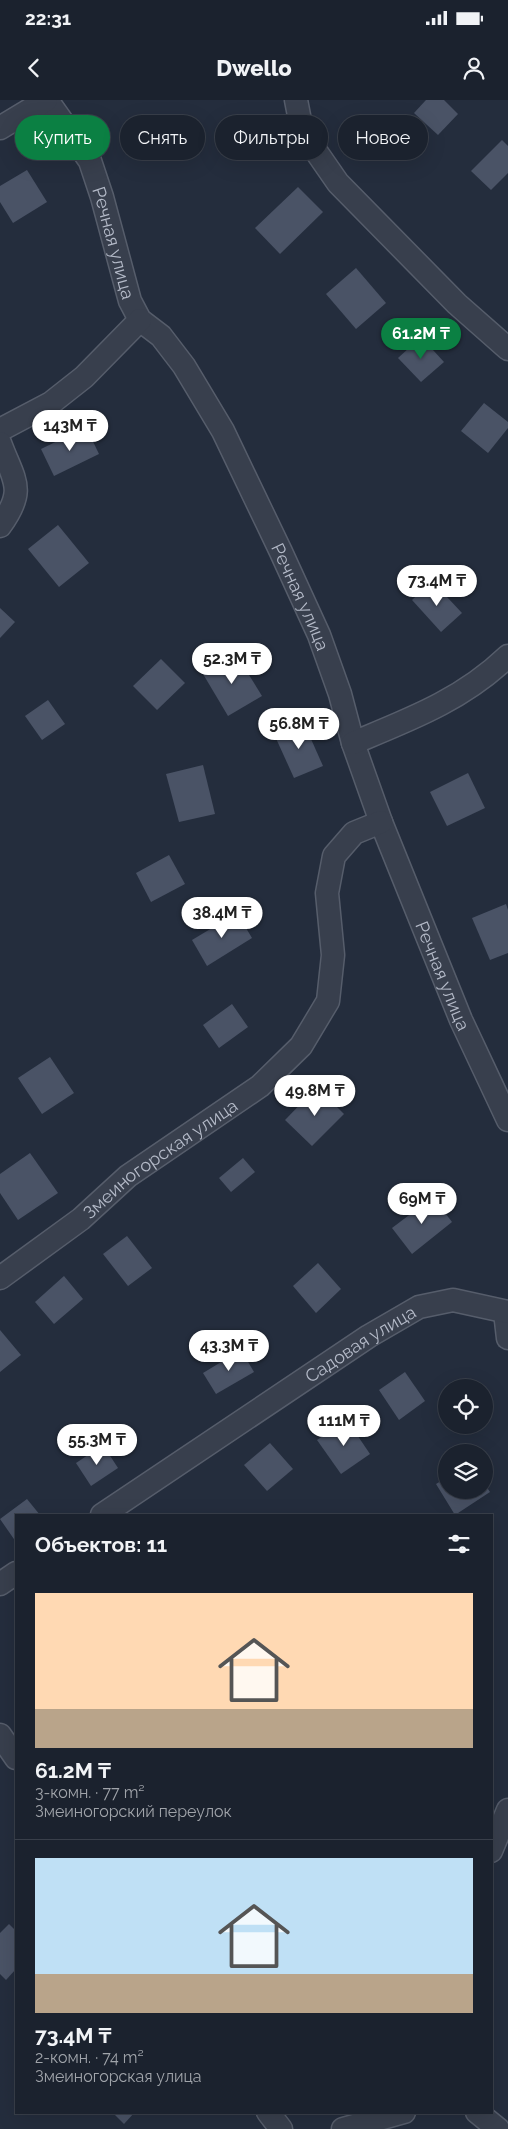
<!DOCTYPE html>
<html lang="ru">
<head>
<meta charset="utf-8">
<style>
  body { margin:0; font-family:Raleway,sans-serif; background:#242a36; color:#f1f3f6; height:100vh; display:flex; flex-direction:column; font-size:19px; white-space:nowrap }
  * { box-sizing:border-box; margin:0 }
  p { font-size:16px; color:#a0a4aa }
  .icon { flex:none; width:28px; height:28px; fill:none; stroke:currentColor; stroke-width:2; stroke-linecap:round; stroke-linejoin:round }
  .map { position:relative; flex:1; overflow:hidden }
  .drawer { position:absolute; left:15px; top:1414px; width:478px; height:600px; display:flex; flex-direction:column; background:#1b222e; border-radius:0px; box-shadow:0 5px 20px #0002,0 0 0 1px #393f4a }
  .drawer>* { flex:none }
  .banner { position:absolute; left:15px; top:15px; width:479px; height:45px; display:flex; gap:10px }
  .buttons { position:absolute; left:438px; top:1279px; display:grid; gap:10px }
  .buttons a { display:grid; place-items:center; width:55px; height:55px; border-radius:50%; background:#1b222e; box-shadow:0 5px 20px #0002,0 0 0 1px #393f4a; font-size:25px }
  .price { position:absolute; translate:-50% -42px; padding:0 11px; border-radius:18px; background:#fff; color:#222; font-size:16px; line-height:32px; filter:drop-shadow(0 1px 2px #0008) }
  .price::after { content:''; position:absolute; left:50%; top:30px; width:15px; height:11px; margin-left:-8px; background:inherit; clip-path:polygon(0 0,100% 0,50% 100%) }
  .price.on { background:#0b8043; color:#fff }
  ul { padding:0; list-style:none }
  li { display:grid; align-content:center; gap:10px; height:265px; padding:0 20px }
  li+li { border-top:1px solid #393f4a }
  li span { display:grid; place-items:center; height:155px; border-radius:0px; color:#555 }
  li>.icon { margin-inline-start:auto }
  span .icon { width:90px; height:90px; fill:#fffc; stroke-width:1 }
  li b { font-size:21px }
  h2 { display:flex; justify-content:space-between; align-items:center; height:60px; padding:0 20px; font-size:21px }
  .chip { padding:0 18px; border-radius:22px; background:#1b222e; box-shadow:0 5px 20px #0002,0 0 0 1px #393f4a; font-size:18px; line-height:45px }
  .chip.on { background:#0b8043; color:#fff }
  .status { display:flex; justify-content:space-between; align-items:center; height:35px; padding:0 25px; background:#1b222e; direction:ltr }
  .status svg { height:14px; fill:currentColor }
  header { display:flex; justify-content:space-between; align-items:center; height:65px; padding:0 20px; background:#1b222e; font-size:22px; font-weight:800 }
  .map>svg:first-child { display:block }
  .building { fill:#4a5366 }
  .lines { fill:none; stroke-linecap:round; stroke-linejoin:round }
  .street-casing { stroke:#565d6b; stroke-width:25 }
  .street { stroke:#383f4d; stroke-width:22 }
  .labels { text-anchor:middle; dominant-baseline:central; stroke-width:4; stroke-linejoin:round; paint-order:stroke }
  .street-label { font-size:18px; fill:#b4bac8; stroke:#1d2432 }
</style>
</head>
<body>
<div class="status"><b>22:31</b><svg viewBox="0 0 49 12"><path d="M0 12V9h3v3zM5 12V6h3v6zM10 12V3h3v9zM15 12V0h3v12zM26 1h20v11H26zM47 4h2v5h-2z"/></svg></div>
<header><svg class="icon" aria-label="back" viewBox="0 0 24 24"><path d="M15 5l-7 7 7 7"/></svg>Dwello<svg class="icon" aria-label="person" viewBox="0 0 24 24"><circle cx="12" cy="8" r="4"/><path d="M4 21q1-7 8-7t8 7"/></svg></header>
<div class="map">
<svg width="508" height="2029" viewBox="0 0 508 2029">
  <rect width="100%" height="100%" fill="#242d3d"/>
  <g class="building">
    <path d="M 426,0 L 444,0 L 458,14 L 438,35 L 414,13 Z"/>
    <path d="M 502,40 L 508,46 L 508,73 L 491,90 L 471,71 Z"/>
    <path d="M 27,70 L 47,102 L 13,123 L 0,102 L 0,86 Z"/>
    <path d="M 298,87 L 323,112 L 280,154 L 255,128 Z"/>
    <path d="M 356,168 L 386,203 L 356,229 L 326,194 Z"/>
    <path d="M 421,237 L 444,262 L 421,282 L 398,258 Z"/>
    <path d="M 484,303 L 508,322 L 508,328 L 488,353 L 461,331 Z"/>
    <path d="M 86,327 L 99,354 L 54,376 L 41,349 Z"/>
    <path d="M 58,425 L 89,463 L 59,487 L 28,449 Z"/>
    <path d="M 432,481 L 462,513 L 441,532 L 412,500 Z"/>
    <path d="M 0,508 L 15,522 L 0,538 Z"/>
    <path d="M 236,554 L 262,596 L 228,616 L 203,574 Z"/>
    <path d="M 161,559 L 185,583 L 157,610 L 133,586 Z"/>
    <path d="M 48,600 L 65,624 L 42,640 L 25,616 Z"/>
    <path d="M 303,621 L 323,666 L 294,678 L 274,634 Z"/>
    <path d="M 203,665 L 215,714 L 179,722 L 166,674 Z"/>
    <path d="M 468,673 L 485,708 L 447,726 L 430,692 Z"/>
    <path d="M 169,755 L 185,784 L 151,802 L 136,773 Z"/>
    <path d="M 506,804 L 508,810 L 508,853 L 490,860 L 472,818 Z"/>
    <path d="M 237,813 L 252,838 L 207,866 L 192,840 Z"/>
    <path d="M 232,904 L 248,927 L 219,948 L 203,925 Z"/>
    <path d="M 50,957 L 74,993 L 42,1014 L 18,978 Z"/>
    <path d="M 317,987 L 344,1014 L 312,1046 L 285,1020 Z"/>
    <path d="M 30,1053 L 58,1093 L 18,1120 L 0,1093 L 0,1074 Z"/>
    <path d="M 243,1058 L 255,1072 L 231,1092 L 219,1078 Z"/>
    <path d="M 433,1097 L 452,1122 L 412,1154 L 392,1128 Z"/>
    <path d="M 127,1136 L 152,1168 L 128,1186 L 103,1154 Z"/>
    <path d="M 318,1163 L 341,1189 L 316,1213 L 293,1186 Z"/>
    <path d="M 64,1176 L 83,1199 L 54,1224 L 35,1202 Z"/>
    <path d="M 0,1230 L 21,1255 L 0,1272 Z"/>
    <path d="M 241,1250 L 254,1272 L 216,1294 L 203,1273 Z"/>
    <path d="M 405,1272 L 425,1301 L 399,1320 L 379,1290 Z"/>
    <path d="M 347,1320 L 370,1354 L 341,1374 L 317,1340 Z"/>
    <path d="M 270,1343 L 293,1369 L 267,1391 L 244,1365 Z"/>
    <path d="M 103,1345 L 118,1368 L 91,1386 L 76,1363 Z"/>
    <path d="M 446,1378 L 446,1390 L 484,1390 L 484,1383 L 490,1392 L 455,1415 L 436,1384 Z"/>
    <path d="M 27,1399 L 40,1415 L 16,1415 L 16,1442 L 0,1419 Z"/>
    <path d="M 9,1824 L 16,1831 L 16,1869 L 6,1880 L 0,1874 L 0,1833 Z"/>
    <path d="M 112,2012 L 135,2012 L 124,2024 Z"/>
  </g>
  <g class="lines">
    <defs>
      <g id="street">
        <path id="s1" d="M 47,0 L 90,61 L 102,97 L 130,201 L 140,220 L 161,236 L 184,266 L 223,331 L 281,452 L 319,535 L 340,594 L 353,643 L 381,722 L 461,920 L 508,1020"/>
        <path d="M 296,0 L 302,31 L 338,83 L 457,204 L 508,249"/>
        <path d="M 0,28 L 46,0"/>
        <path d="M 0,330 L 51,303 L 84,277 L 140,220"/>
        <path d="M 0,343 C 14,381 27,389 0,426"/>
        <path d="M 353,643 C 411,619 462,600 508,556"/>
        <path id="s2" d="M 0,1178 L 81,1119 L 128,1076 L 260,986 L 301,946 L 328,901 L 333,855 L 327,793 L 334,756 L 354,733 L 381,722"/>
        <path d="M 505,1212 L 508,1238"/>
        <path id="s3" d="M 102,1415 L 369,1236 L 419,1207 L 453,1200 L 508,1212"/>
        <path d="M 0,1484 L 16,1473"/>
        <path d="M 0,1635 L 16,1658"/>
        <path d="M 491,1751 L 508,1710"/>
        <path d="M 268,2012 L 281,2029"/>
        <path d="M 477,2012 L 498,2029"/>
        <path d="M 343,2029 L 404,2012"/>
      </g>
    </defs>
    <use href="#street" class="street-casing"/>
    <use href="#street" class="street"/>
  </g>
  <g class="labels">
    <g class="street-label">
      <text stroke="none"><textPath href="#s1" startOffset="160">Речная улица</textPath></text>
      <text stroke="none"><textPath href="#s1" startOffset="565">Речная улица</textPath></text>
      <text stroke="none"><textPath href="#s1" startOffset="970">Речная улица</textPath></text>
      <text stroke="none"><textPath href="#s2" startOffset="200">Змеиногорская улица</textPath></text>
      <text stroke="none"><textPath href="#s3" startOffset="310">Садовая улица</textPath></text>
    </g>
  </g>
</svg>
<div class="buttons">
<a><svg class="icon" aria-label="locate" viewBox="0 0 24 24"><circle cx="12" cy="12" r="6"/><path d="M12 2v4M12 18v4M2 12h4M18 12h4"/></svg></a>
<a><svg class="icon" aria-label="layers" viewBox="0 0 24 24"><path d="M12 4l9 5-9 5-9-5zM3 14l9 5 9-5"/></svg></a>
</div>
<b class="price on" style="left:421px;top:260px">61.2M ₸</b>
<b class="price" style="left:70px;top:352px">143M ₸</b>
<b class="price" style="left:437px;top:507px">73.4M ₸</b>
<b class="price" style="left:232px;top:585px">52.3M ₸</b>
<b class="price" style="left:299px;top:650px">56.8M ₸</b>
<b class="price" style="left:222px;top:839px">38.4M ₸</b>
<b class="price" style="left:315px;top:1017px">49.8M ₸</b>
<b class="price" style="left:422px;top:1125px">69M ₸</b>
<b class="price" style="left:229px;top:1272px">43.3M ₸</b>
<b class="price" style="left:344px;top:1347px">111M ₸</b>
<b class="price" style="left:97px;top:1366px">55.3M ₸</b>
<div class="banner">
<a class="chip on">Купить</a>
<a class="chip">Снять</a>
<a class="chip">Фильтры</a>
<a class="chip">Новое</a>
</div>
<section class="drawer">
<h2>Объектов: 11<svg class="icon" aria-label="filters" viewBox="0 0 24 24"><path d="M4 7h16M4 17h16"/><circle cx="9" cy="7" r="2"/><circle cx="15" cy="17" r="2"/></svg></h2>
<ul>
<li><span style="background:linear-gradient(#ffd9b3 75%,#b9a48a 0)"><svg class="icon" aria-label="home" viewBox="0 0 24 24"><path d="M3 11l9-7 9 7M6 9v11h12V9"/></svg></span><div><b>61.2M ₸</b><p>3-комн. · 77 m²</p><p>Змеиногорский переулок</p></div></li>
<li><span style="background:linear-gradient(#bfe0f5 75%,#b9a48a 0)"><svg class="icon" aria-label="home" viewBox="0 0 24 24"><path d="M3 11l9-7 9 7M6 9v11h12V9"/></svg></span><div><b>73.4M ₸</b><p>2-комн. · 74 m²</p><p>Змеиногорская улица</p></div></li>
</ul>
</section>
</div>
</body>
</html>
